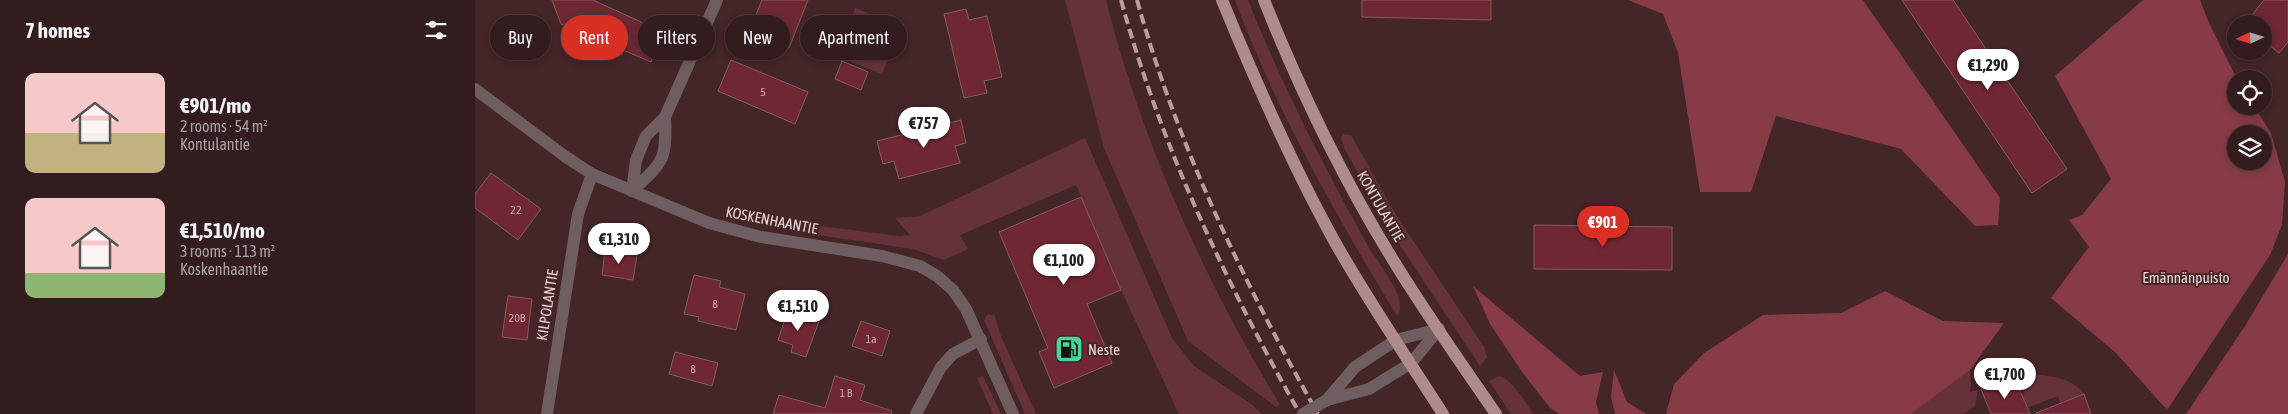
<!DOCTYPE html>
<html lang="en">
<head>
<meta charset="utf-8">
<style>
  body { margin:0; font-family:"Asap Condensed",sans-serif; background:#3e292b; color:#f1f3f6; height:100vh; display:flex; flex-direction:column; font-size:19px; white-space:nowrap }
  * { box-sizing:border-box; margin:0 }
  p { font-size:16px; color:#a9a1a4 }
  .icon { flex:none; width:28px; height:28px; fill:none; stroke:currentColor; stroke-width:2; stroke-linecap:round; stroke-linejoin:round }
  .map { position:relative; flex:1; overflow:hidden }
  .drawer { display:flex; flex-direction:column; background:#331c1e; width:475px }
  .drawer>* { flex:none }
  .top-card { position:absolute; left:15px; top:15px; width:475px; height:45px; display:flex; gap:10px }
  .needle { width:32px; rotate:266deg }
  .controls { position:absolute; left:1752px; top:15px; display:grid; gap:10px }
  .controls a { display:grid; place-items:center; width:45px; height:45px; border-radius:50%; background:#331c1e; box-shadow:0 2px 8px #0003,0 0 0 1px #4e3a3c; font-size:25px }
  .price { position:absolute; translate:-50% -42px; padding:0 11px; border-radius:18px; background:#fff; color:#222; font-size:16px; line-height:32px; filter:drop-shadow(0 1px 2px #0008) }
  .price::after { content:''; position:absolute; left:50%; top:30px; width:15px; height:11px; margin-left:-8px; background:inherit; clip-path:polygon(0 0,100% 0,50% 100%) }
  .price.active { background:#d93025; color:#fff }
  ul { padding:0; list-style:none }
  li { display:flex; align-items:center; gap:15px; height:125px; padding:0 25px }
  li span { display:grid; place-items:center; flex:none; width:140px; height:100px; border-radius:10px; color:#555 }
  li>.icon { margin-inline-start:auto }
  span .icon { width:60px; height:60px; fill:#fffc; stroke-width:1 }
  li b { font-size:21px }
  h2 { display:flex; justify-content:space-between; align-items:center; height:60px; padding:0 25px; font-size:21px }
  .tag { padding:0 18px; border-radius:22px; background:#331c1e; box-shadow:0 2px 8px #0003,0 0 0 1px #4e3a3c; font-size:18px; line-height:45px }
  .tag.active { background:#d93025; color:#fff }
  main { display:flex; flex:1; min-height:0 }
  .map>svg:first-child { display:block }
  .green { fill:#663239 }
  .forest { fill:#873b46; fill-rule:evenodd }
  .building { fill:#702734; stroke:#825d60 }
  .lines { fill:none; stroke-linecap:round; stroke-linejoin:round }
  .minor { stroke:#6f5e5f; stroke-width:12 }
  .major { stroke:#ad8b8e; stroke-width:12 }
  .rail { stroke:#b69da0; stroke-width:4; stroke-dasharray:10 5; stroke-linecap:butt }
  .minor-bridge { stroke:#6f5e5f; stroke-width:12 }
  .labels { text-anchor:middle; dominant-baseline:central; stroke-width:4; stroke-linejoin:round; paint-order:stroke }
  .number-label { font-size:12px; fill:#cca9ae }
  .street-label { font-size:15px; fill:#ead4d6; stroke:#442528 }
  .park-label { font-size:15px; fill:#efd7d9; stroke:#442528 }
  .poi-label { font-size:15px; fill:#ead4d6; stroke:#442528; text-anchor:start }
</style>
</head>
<body>
<main>
<section class="drawer">
<h2>7 homes<svg class="icon" aria-label="filters" viewBox="0 0 24 24"><path d="M4 7h16M4 17h16"/><circle cx="9" cy="7" r="2"/><circle cx="15" cy="17" r="2"/></svg></h2>
<ul>
<li><span style="background:linear-gradient(#f6c9c9 60%,#c2b280 0)"><svg class="icon" aria-label="home" viewBox="0 0 24 24"><path d="M3 11l9-7 9 7M6 9v11h12V9"/></svg></span><div><b>€901/mo</b><p>2 rooms · 54 m²</p><p>Kontulantie</p></div></li>
<li><span style="background:linear-gradient(#f6c9c9 75%,#8fb573 0)"><svg class="icon" aria-label="home" viewBox="0 0 24 24"><path d="M3 11l9-7 9 7M6 9v11h12V9"/></svg></span><div><b>€1,510/mo</b><p>3 rooms · 113 m²</p><p>Koskenhaantie</p></div></li>
</ul>
</section>
<div class="map">
<svg width="1813" height="414" viewBox="0 0 1813 414">
  <rect width="100%" height="100%" fill="#442528"/>
  <g class="green">
    <path d="M 590,0 L 631,0 C 667,143 729,279 805,405 L 801,407 L 713,341 L 629,148 Z"/>
    <path d="M 760,0 L 773,0 C 807,86 849,166 893,246 C 902,262 935,299 922,316 C 861,215 801,111 760,0 Z"/>
    <path d="M 380,8 L 426,26 L 407,74 L 362,56 Z"/>
    <path d="M 868,134 L 876,135 L 921,215 L 1009,347 L 1012,357 L 1005,366 L 922,241 L 870,150 L 866,139 Z"/>
    <path d="M 610,138 L 697,338 L 718,365 L 779,406 L 786,414 L 704,414 L 646,290 L 601,185 L 485,235 L 493,249 L 469,260 L 438,249 L 343,235 L 341,233 L 342,227 L 345,226 L 424,236 L 435,235 L 420,218 L 445,216 Z"/>
    <path d="M 513,314 L 520,316 L 525,334 L 561,414 L 550,414 L 509,320 Z"/>
    <path d="M 1495,370 L 1496,384 L 1495,392 L 1503,390 L 1500,406 L 1488,414 L 1436,414 Z"/>
    <path d="M 1551,373 C 1571,376 1596,376 1609,394 L 1585,403 L 1583,396 L 1552,408 L 1548,397 Z"/>
    <path d="M 508,376 L 526,414 L 518,414 L 502,378 Z"/>
    <path d="M 1024,376 C 1038,380 1051,403 1058,414 L 1036,414 L 1014,381 Z"/>
  </g>
  <g class="forest">
    <path d="M 1153,0 L 1388,0 L 1525,198 L 1523,225 L 1500,226 L 1426,149 L 1301,116 L 1276,192 L 1225,192 L 1203,53 L 1188,14 Z"/>
    <path d="M 1668,0 L 1725,0 L 1734,23 L 1762,79 L 1761,106 L 1779,106 L 1796,133 L 1810,182 L 1807,225 L 1795,255 L 1692,410 L 1641,353 L 1576,298 L 1614,247 L 1594,220 L 1607,215 L 1636,179 L 1580,76 ZM 1761,134 L 1789,134 L 1789,161 L 1761,161 Z"/>
    <path d="M 1813,254 L 1813,414 L 1711,414 L 1770,326 Z"/>
    <path d="M 998,286 L 1105,376 L 1128,372 L 1121,402 L 1124,414 L 1084,414 L 1075,408 L 1047,372 L 1015,324 Z"/>
    <path d="M 1410,291 L 1468,321 L 1529,323 L 1495,370 L 1436,414 L 1191,414 L 1199,384 L 1229,353 L 1288,315 L 1366,313 Z"/>
    <path d="M 1139,370 L 1152,402 L 1171,414 L 1140,414 L 1136,397 Z"/>
  </g>
  <g class="building">
    <path d="M 77,0 L 118,0 L 188,32 L 176,62 L 148,50 L 147,55 L 114,41 L 116,37 L 86,24 Z"/>
    <path d="M 287,0 L 333,0 L 314,48 L 274,32 Z"/>
    <path d="M 887,0 L 1016,0 L 1016,20 L 887,17 Z"/>
    <path d="M 1427,0 L 1478,0 L 1592,169 L 1557,193 Z"/>
    <path d="M 1789,0 L 1813,0 L 1813,42 L 1804,53 L 1789,41 L 1789,24 L 1770,24 Z"/>
    <path d="M 491,9 L 494,20 L 512,16 L 527,77 L 509,81 L 512,93 L 489,98 L 469,14 Z"/>
    <path d="M 256,60 L 333,92 L 320,124 L 243,91 Z"/>
    <path d="M 367,61 L 393,72 L 386,90 L 360,79 Z"/>
    <path d="M 486,120 L 491,143 L 480,146 L 485,163 L 424,179 L 419,161 L 408,164 L 402,141 Z"/>
    <path d="M 16,173 L 66,209 L 43,240 L 0,208 L 0,194 Z"/>
    <path d="M 606,197 L 646,290 L 612,304 L 637,363 L 579,388 L 564,352 L 573,348 L 524,232 Z"/>
    <path d="M 1059,225 L 1197,227 L 1197,270 L 1059,269 Z"/>
    <path d="M 130,251 L 162,255 L 158,280 L 127,275 Z"/>
    <path d="M 219,275 L 246,281 L 244,287 L 270,294 L 261,330 L 223,321 L 224,317 L 209,314 Z"/>
    <path d="M 33,296 L 57,299 L 52,340 L 27,337 Z"/>
    <path d="M 313,310 L 344,321 L 331,357 L 316,352 L 318,345 L 303,340 Z"/>
    <path d="M 386,321 L 415,331 L 407,356 L 377,346 Z"/>
    <path d="M 200,352 L 243,363 L 237,386 L 194,374 Z"/>
    <path d="M 360,376 L 390,385 L 385,400 L 417,411 L 416,414 L 298,414 L 304,395 L 350,408 Z"/>
    <path d="M 1525,381 L 1528,386 L 1534,384 L 1536,389 L 1543,386 L 1555,414 L 1516,414 L 1506,389 Z"/>
    <path d="M 1609,394 L 1616,414 L 1561,414 L 1561,413 Z"/>
  </g>
  <g class="lines">
    <g class="minor">
      <path d="M 0,89 L 91,157 L 117,174 L 234,223 L 286,237 L 407,256 L 445,266 L 462,276 L 478,290 L 491,309 L 538,414"/>
      <path d="M 157,191 L 161,160 L 171,136 L 190,117 L 242,0"/>
      <path d="M 157,191 C 188,162 192,161 190,117"/>
      <path d="M 852,400 L 880,367 L 921,340 L 964,329"/>
      <path d="M 852,400 L 894,389 L 936,363 L 964,329"/>
      <path d="M 72,414 L 103,214 L 117,174"/>
      <path d="M 441,414 L 466,367 L 478,354 L 506,339"/>
    </g>
    <g class="major">
      <path d="M 747,0 C 781,83 817,165 861,244 C 894,302 932,358 968,414"/>
      <path d="M 789,0 C 826,93 870,183 923,268 C 954,318 988,366 1021,414"/>
    </g>
    <g class="rail">
      <path d="M 646,0 C 686,146 751,283 825,414"/>
      <path d="M 662,0 C 702,145 769,283 843,414"/>
    </g>
    <path class="minor-bridge" d="M 828,414 L 852,400"/>
  </g>
  <defs>
    <symbol id="fuel-square" viewBox="-11 -11 22 22"><rect x="-9" y="-9" width="18" height="18" rx="4" fill="#49d49d" stroke="#442528"/><path d="M-5.5-6h7V0h2V4h1.3V-2.5L3-4.5l.8-.8L6-3V5H2.5V1h-1V6h-7ZM-4.2-4.7v3.2H.2V-4.7Z" fill="#111"/></symbol>
  </defs>
  <g fill-rule="evenodd">
    <use href="#fuel-square" x="578" y="333" width="32" height="32"/>
  </g>
  <g class="labels">
    <g class="number-label">
      <text x="288" y="92">5</text>
      <text x="41" y="210">22</text>
      <text x="240" y="304">8</text>
      <text x="42" y="318">20B</text>
      <text x="396" y="339">1a</text>
      <text x="218" y="369">8</text>
      <text x="371" y="393">1 B</text>
    </g>
    <g class="street-label">
      <text transform="translate(906 206) rotate(60)">KONTULANTIE</text>
      <text transform="translate(297 220) rotate(11)">KOSKENHAANTIE</text>
      <text transform="translate(72 305) rotate(-81)">KILPOLANTIE</text>
    </g>
    <g class="park-label">
      <text x="1711" y="277">Emännänpuisto</text>
    </g>
    <g class="poi-label">
      <text x="613" y="349">Neste</text>
    </g>
  </g>
</svg>
<div class="controls">
<a><svg class="needle" viewBox="-14 -14 28 28"><path d="M0-13l5 13h-10z" fill="#e53935"/><path d="M0 13l5-13h-10z" fill="#a9a1a4"/></svg></a>
<a><svg class="icon" aria-label="locate" viewBox="0 0 24 24"><circle cx="12" cy="12" r="6"/><path d="M12 2v4M12 18v4M2 12h4M18 12h4"/></svg></a>
<a><svg class="icon" aria-label="layers" viewBox="0 0 24 24"><path d="M12 4l9 5-9 5-9-5zM3 14l9 5 9-5"/></svg></a>
</div>
<b class="price" style="left:1513px;top:91px">€1,290</b>
<b class="price" style="left:449px;top:149px">€757</b>
<b class="price active" style="left:1128px;top:248px">€901</b>
<b class="price" style="left:144px;top:265px">€1,310</b>
<b class="price" style="left:589px;top:286px">€1,100</b>
<b class="price" style="left:323px;top:332px">€1,510</b>
<b class="price" style="left:1530px;top:400px">€1,700</b>
<div class="top-card">
<a class="tag">Buy</a>
<a class="tag active">Rent</a>
<a class="tag">Filters</a>
<a class="tag">New</a>
<a class="tag">Apartment</a>
</div>
</div>
</main>
</body>
</html>
